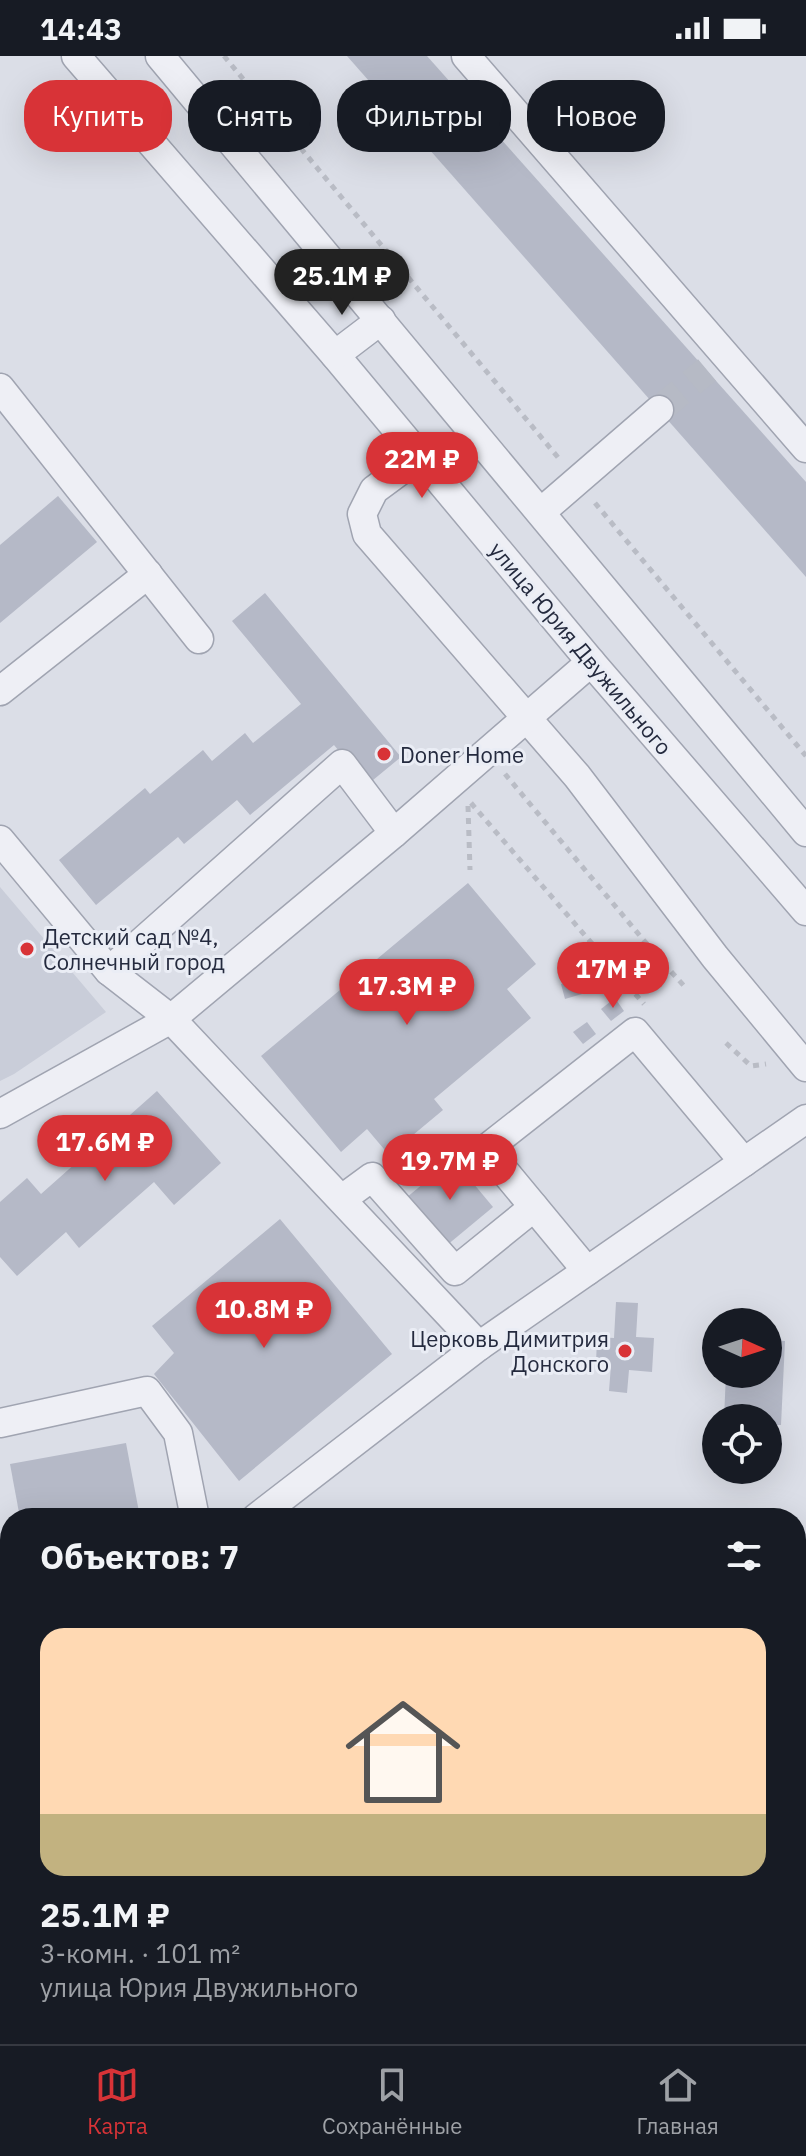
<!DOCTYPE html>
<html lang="ru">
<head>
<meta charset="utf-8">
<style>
  body { margin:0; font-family:"IBM Plex Sans",sans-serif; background:#242831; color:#f1f3f6; height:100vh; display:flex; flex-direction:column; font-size:30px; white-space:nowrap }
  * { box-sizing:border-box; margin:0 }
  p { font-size:26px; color:#9ea1a6 }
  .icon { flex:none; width:44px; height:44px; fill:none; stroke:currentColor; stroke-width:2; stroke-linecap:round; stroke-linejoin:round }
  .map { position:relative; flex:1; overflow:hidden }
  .details { position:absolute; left:0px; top:1452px; width:806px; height:536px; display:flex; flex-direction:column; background:#171b24; border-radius:32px 32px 0 0; box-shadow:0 8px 32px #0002 }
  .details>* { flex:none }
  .top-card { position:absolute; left:24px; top:24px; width:758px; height:72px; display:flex; gap:16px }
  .needle { width:52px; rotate:93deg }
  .buttons { position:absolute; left:702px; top:1252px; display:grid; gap:16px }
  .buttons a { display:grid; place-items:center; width:80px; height:80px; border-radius:50%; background:#171b24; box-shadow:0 8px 32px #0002; font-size:40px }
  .price { position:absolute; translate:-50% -68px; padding:0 18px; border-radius:28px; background:#d83337; color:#fff; font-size:26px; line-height:52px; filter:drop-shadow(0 2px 4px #0008) }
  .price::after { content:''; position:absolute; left:50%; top:48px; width:24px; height:18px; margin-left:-12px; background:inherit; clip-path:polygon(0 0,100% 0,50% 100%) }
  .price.active { background:#222; color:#fff }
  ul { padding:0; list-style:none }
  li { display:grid; align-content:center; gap:16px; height:424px; padding:0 40px }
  li span { display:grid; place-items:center; height:248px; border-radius:24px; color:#555 }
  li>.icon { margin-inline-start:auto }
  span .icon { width:144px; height:144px; fill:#fffc; stroke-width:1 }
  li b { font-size:34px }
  h2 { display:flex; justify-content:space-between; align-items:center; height:96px; padding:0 40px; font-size:34px }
  .pill { padding:0 28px; border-radius:32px; background:#171b24; box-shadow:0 8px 32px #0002; font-size:28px; line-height:72px }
  .pill.active { background:#d83337; color:#fff }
  .status { display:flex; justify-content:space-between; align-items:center; height:56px; padding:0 40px; background:#171b24; direction:ltr }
  .status svg { height:22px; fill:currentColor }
  .tab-bar { display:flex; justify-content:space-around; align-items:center; height:112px; border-top:2px solid #363941; background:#171b24; font-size:22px; color:#9ea1a6 }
  .tab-bar a { display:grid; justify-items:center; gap:4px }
  .tab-bar .active { color:#d83337 }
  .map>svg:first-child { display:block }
  .built { fill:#c9cdd9 }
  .green { fill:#bed1bb }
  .building { fill:#b5b9c7 }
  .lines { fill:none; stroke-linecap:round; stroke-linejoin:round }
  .minor-tunnel { stroke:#b6bac5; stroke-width:28; stroke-dasharray:28 14; stroke-linecap:butt }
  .minor-casing { stroke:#a0a4b1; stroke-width:31 }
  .path { stroke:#b9bcc5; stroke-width:5; stroke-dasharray:6 6; stroke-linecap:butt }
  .minor { stroke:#eeeff5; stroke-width:28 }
  .poi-dot { fill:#d83337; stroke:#eaedf5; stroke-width:3 }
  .labels { text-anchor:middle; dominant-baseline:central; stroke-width:6; stroke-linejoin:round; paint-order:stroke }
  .street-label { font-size:22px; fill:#242a3e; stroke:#eaedf5 }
  .poi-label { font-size:22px; fill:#242a3e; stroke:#eaedf5; text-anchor:start }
</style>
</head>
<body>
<div class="status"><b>14:43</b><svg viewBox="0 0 49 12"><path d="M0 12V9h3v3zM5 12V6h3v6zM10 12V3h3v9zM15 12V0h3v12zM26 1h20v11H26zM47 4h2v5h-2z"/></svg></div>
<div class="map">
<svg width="806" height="1988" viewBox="0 0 806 1988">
  <rect width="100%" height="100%" fill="#dbdee7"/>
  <path class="built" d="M 0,831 L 106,956 L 14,1018 L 0,1025 Z"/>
  <path class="green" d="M 806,1509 L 806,1663 L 796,1651 L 796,1517 Z"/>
  <g class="building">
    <path d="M 347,0 L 427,0 L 806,426 L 806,521 Z"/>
    <path d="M 58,440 L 97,486 L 0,567 L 0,489 Z"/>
    <path d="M 265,537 L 401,701 L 367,729 L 334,689 L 250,759 L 237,744 L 184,788 L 178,781 L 96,849 L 59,804 L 145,732 L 150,738 L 203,694 L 212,705 L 245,677 L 253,687 L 301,648 L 232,565 Z"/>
    <path d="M 468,827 L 536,908 L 507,933 L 531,962 L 434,1043 L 443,1054 L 389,1099 L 367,1073 L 341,1096 L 261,1000 Z"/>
    <path d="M 577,923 L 582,938 L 565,943 L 561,928 Z"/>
    <path d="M 615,942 L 624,955 L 611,965 L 601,953 Z"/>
    <path d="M 587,966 L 596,978 L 583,988 L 573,976 Z"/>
    <path d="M 157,1035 L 221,1107 L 174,1149 L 154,1126 L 79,1192 L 66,1176 L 17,1220 L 0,1201 L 0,1146 L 27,1122 L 41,1138 Z"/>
    <path d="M 453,1103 L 493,1151 L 446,1190 L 406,1142 Z"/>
    <path d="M 280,1163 L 392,1298 L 239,1425 L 154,1318 L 174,1297 L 152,1270 Z"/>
    <path d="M 616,1246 L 638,1247 L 636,1281 L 654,1282 L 652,1316 L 629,1314 L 627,1337 L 609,1335 L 611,1309 L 596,1308 L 597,1281 L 614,1282 Z"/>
    <path d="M 768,1284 L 785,1285 L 781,1369 L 768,1369 L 768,1362 L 724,1362 L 726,1318 L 768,1318 Z"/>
    <path d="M 126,1387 L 139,1456 L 106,1462 L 20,1462 L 10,1408 Z"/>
    <path d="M 10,1733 L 10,1806 L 0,1807 L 0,1735 Z"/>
    <path d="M 195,1978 L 260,1978 L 262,1988 L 197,1988 Z"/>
  </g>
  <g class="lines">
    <path class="minor-tunnel" d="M 659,354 L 707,314"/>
    <defs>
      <g id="minor">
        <path d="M 76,0 L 335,299 L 591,606 L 806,855"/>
        <path d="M 160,0 L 806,776"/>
        <path d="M 466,0 L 806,392"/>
        <path d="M 335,299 L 381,264"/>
        <path d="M 0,332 L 199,583"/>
        <path d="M 420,400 L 374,434 L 362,458 L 367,478 L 577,720 L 715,901 L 806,1011"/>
        <path d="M 541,456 L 659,354"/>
        <path d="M 0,635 L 148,518"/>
        <path d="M 0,784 L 109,915 L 171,963 L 479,1290"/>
        <path d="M 109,915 L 342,708 L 394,777"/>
        <path d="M 0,1058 L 171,963 L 394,777 L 591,606"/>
        <path d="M 342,1143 L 372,1121 L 455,1215 L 534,1151"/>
        <path d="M 587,1215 L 486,1093 L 635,976 L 744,1106"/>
        <path d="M 0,1367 L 147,1335 L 178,1377 L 195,1462"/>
        <path d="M 256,1462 L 479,1290 L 806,1063"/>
        <path d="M 0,1549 L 10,1546"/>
        <path d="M 796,1688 L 806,1700"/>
        <path d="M 796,1807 L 806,1798"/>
        <path d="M 306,1978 L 308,1988"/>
        <path d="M 545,1988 L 576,1978"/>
      </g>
    </defs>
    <use href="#minor" class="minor-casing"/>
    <g class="path">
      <path d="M 224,0 L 561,405"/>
      <path d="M 595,447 L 806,700"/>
      <path d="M 505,718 L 656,899"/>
      <path d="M 471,747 L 644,948"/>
      <path d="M 468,750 L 470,814"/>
      <path d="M 560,915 L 656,899 L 685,931"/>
      <path d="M 726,987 L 751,1010 L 766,1008"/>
    </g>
    <use href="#minor" class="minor"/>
  </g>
  <g class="poi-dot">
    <circle cx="384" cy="698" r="8"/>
    <circle cx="27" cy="893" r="8"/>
    <circle cx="625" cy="1295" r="8"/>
  </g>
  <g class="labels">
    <g class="street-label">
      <text transform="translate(581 592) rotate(50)">улица Юрия Двужильного</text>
    </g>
    <g class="poi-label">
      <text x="400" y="698">Doner Home</text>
      <text x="43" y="880">Детский сад №4,<tspan x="43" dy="25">Солнечный город</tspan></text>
      <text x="609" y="1282" text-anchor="end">Церковь Димитрия<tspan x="609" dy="25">Донского</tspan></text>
    </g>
  </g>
</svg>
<div class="buttons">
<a><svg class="needle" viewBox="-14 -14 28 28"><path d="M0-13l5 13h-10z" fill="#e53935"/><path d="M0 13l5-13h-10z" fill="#9ea1a6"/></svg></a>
<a><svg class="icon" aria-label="locate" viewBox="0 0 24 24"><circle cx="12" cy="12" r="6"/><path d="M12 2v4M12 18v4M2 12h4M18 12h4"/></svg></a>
</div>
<b class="price active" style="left:342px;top:261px">25.1M ₽</b>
<b class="price" style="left:422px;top:444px">22M ₽</b>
<b class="price" style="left:613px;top:954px">17M ₽</b>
<b class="price" style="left:407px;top:971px">17.3M ₽</b>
<b class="price" style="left:105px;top:1127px">17.6M ₽</b>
<b class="price" style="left:450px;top:1146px">19.7M ₽</b>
<b class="price" style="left:264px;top:1294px">10.8M ₽</b>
<div class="top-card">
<a class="pill active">Купить</a>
<a class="pill">Снять</a>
<a class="pill">Фильтры</a>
<a class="pill">Новое</a>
</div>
<section class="details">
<h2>Объектов: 7<svg class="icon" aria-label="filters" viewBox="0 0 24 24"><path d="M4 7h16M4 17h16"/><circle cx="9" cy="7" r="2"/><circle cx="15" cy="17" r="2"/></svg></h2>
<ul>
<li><span style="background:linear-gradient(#ffd9b3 75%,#c2b280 0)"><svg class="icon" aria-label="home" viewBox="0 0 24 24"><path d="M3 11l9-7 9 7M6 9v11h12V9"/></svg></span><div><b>25.1M ₽</b><p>3-комн. · 101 m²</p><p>улица Юрия Двужильного</p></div></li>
</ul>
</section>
</div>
<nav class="tab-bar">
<a class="active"><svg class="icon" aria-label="map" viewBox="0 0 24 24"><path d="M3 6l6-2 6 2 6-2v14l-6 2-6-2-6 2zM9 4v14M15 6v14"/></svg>Карта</a>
<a><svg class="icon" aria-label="saved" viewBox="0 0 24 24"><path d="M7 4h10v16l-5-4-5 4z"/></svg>Сохранённые</a>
<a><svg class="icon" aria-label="home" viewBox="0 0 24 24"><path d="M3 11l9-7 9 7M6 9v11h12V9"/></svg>Главная</a>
</nav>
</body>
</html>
